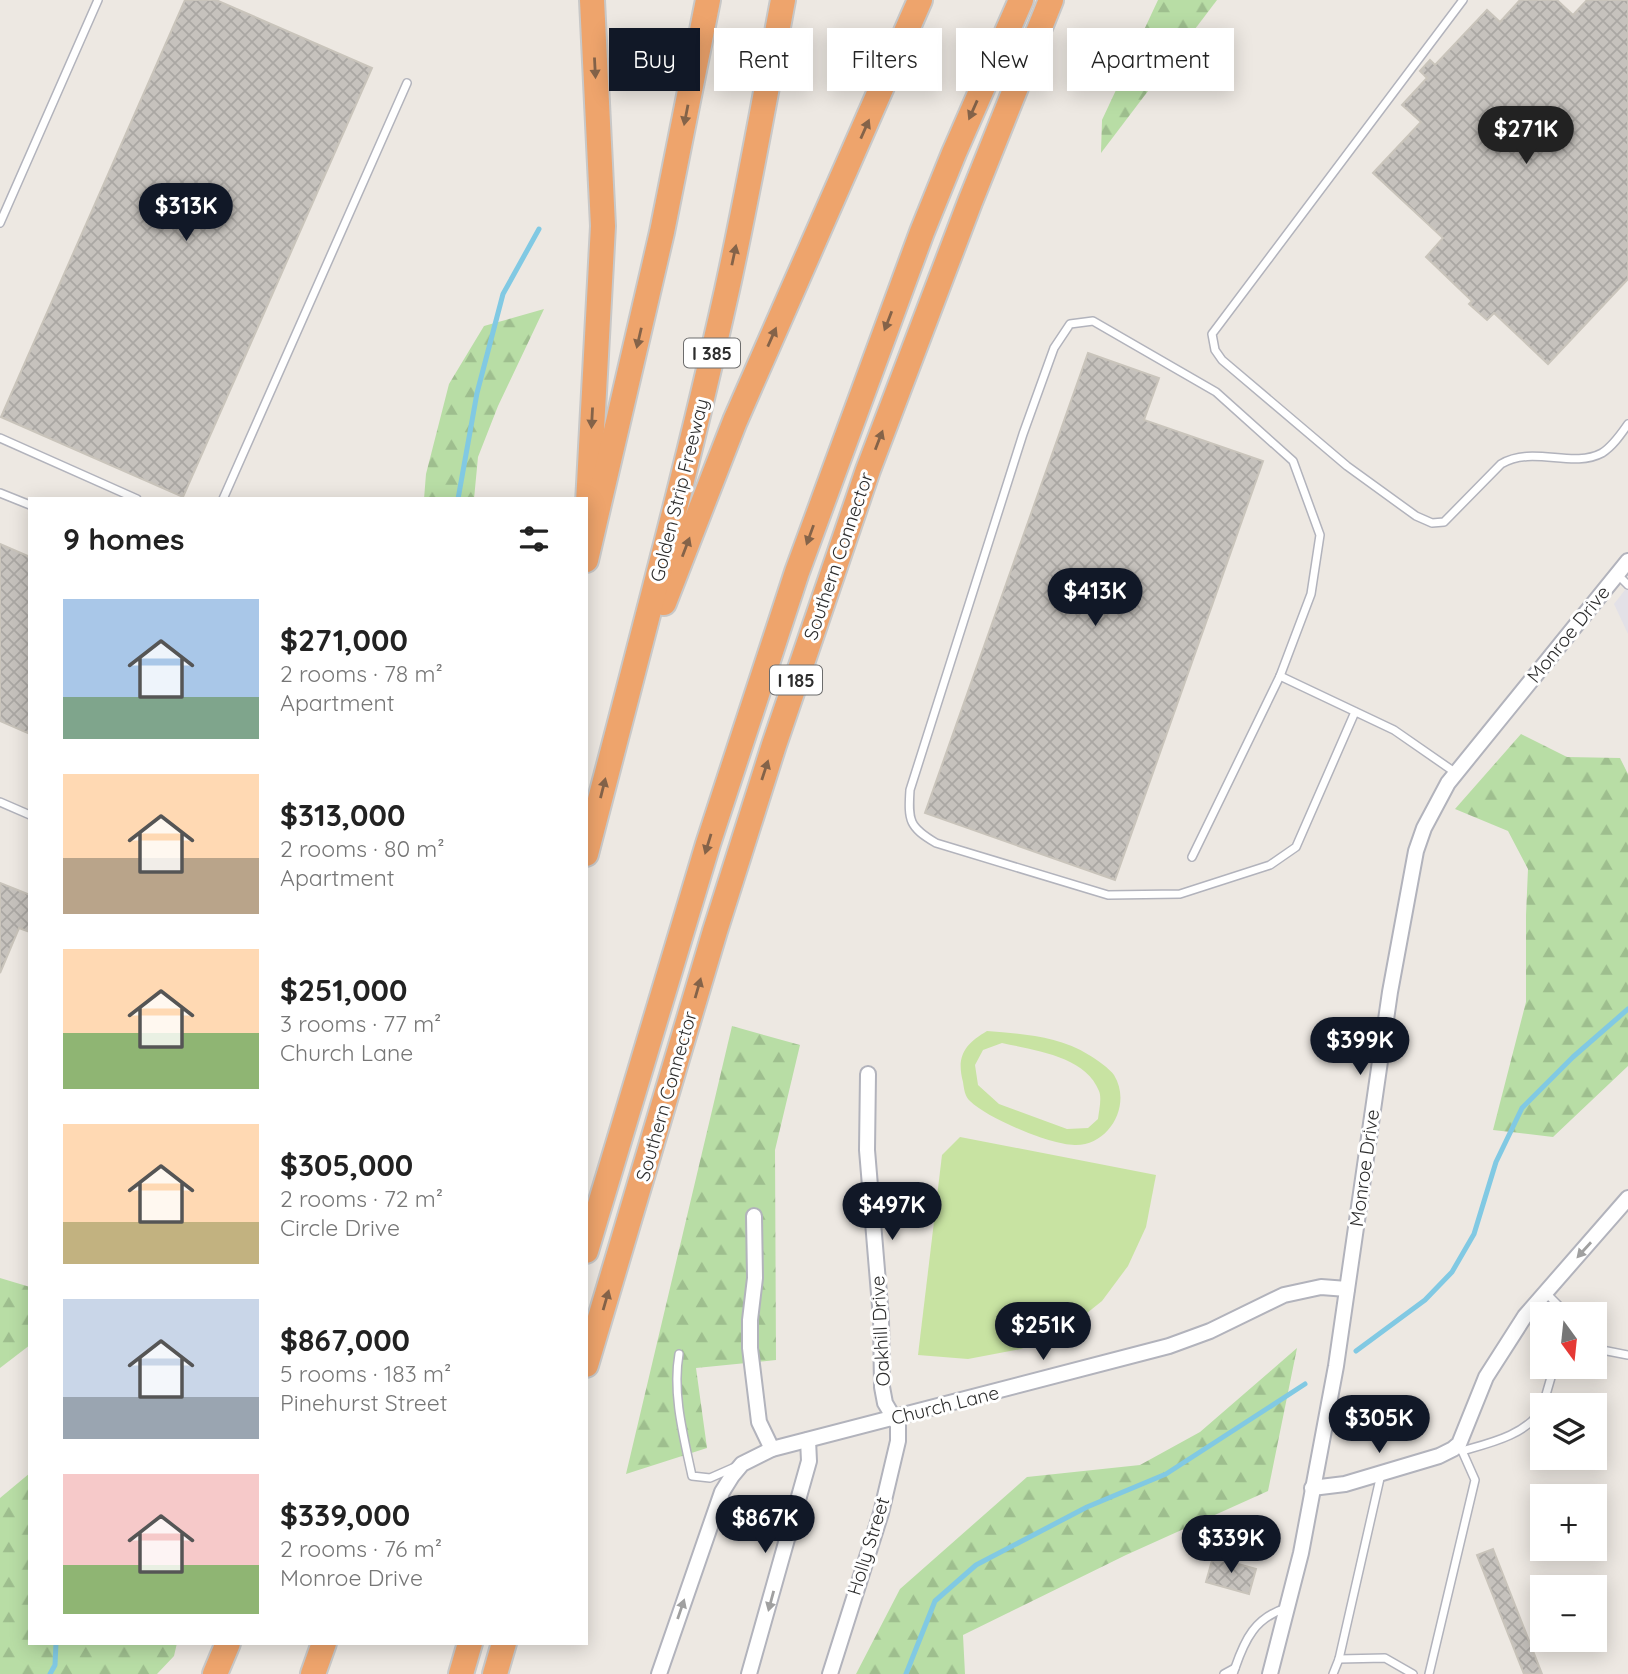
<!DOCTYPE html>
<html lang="en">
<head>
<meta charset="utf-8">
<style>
  body { margin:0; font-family:Quicksand,sans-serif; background:#f2f2f2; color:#222; height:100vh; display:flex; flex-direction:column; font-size:26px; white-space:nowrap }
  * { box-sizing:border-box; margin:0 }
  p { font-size:23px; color:#767676 }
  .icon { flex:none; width:38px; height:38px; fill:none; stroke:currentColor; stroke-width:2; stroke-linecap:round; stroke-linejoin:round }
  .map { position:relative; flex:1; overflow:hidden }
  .sheet { position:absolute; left:28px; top:497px; width:560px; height:1148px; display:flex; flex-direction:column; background:#fff; border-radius:0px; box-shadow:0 4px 18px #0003 }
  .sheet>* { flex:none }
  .banner { position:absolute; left:609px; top:28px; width:665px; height:63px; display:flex; gap:14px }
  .needle { width:46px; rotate:165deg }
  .buttons { position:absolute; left:1530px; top:1302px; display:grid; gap:14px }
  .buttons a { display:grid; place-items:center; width:77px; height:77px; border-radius:0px; background:#fff; box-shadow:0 4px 18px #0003; font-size:35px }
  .price { position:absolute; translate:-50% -60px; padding:0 16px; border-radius:24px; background:#111827; color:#fff; font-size:23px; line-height:46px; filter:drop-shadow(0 2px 4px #0008) }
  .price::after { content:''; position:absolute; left:50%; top:42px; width:21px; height:16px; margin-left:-10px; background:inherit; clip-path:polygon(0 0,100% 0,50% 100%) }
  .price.on { background:#222; color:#fff }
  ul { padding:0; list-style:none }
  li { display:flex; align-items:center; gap:21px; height:175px; padding:0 35px }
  li span { display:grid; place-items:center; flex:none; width:196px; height:140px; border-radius:0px; color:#555 }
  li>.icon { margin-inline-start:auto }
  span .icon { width:84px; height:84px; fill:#fffc; stroke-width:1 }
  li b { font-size:30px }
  h2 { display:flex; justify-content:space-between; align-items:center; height:84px; padding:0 35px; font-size:30px }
  .chip { padding:0 24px; border-radius:0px; background:#fff; box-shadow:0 4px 18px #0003; font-size:24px; line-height:63px }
  .chip.on { background:#111827; color:#fff }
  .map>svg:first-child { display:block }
  .industrial { fill:#e3e1e7 }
  .forest { fill:url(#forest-firs) }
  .pitch { fill:#c8e3a2; fill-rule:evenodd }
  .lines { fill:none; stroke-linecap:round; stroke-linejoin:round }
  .stream { stroke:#81c9e3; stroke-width:5 }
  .building { fill:url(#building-cross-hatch); stroke:#c9c4bb; stroke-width:2 }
  .lane-casing { stroke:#b2b3bc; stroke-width:10 }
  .street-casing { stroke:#b2b3bc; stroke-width:18 }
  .highway-casing { stroke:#c8c8c8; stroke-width:28 }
  .lane { stroke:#fff; stroke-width:7 }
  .street { stroke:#fff; stroke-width:14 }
  .highway { stroke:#eea46c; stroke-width:24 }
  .oneway { fill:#846349 }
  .oneway2 { fill:#a0a0a0 }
  .labels { text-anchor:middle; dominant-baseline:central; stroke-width:6; stroke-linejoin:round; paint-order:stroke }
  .shield { fill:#fff; stroke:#6c6c6c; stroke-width:2 }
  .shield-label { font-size:18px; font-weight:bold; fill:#2d2d2d }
  .street-label { font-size:19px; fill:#2d2d2d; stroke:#fff }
</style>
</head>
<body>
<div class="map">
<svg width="1628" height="1674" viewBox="0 0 1628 1674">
  <defs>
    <pattern id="forest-firs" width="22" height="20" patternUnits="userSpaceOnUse" patternTransform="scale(1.75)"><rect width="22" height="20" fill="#b8dda5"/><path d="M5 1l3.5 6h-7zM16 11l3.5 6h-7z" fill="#9ebe8e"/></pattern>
    <pattern id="building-cross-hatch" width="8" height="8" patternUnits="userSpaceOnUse" patternTransform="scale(1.75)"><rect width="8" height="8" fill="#c6c2bd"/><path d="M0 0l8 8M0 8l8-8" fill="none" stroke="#aaa7a3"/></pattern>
  </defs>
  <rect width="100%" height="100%" fill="#ede8e2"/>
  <path class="industrial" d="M 1628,586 L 1628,634 L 1614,604 Z"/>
  <g class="forest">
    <path d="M 1158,0 L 1217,0 L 1101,153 L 1102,120 Z"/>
    <path d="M 544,309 L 498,406 L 478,457 L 474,499 L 424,499 L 426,474 L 449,384 L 484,326 Z"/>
    <path d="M 1521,734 L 1567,757 L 1620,758 L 1628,774 L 1628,1066 L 1553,1137 L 1493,1130 L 1526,1002 L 1526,915 L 1528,869 L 1508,831 L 1455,809 Z"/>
    <path d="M 732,1026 L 800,1045 L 775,1150 L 776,1360 L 696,1368 L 707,1448 L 626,1474 Z"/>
    <path d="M 0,1278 L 30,1287 L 30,1345 L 0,1368 Z"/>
    <path d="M 1297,1348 L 1268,1491 L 1126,1555 L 963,1635 L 965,1674 L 856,1674 L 900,1589 L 1027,1477 L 1140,1465 L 1200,1432 Z"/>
    <path d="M 30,1473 L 30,1643 L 177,1643 L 174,1656 L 157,1674 L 0,1674 L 0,1498 Z"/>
  </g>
  <g class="pitch">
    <path d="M 987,1031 C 1022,1034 1058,1036 1089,1055 C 1096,1059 1110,1069 1114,1075 C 1132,1104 1110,1145 1076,1145 C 1052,1146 987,1118 970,1101 C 965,1097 964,1089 963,1082 C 956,1056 965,1044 987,1031 ZM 1002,1043 C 1033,1050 1086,1056 1099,1091 C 1102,1098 1099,1110 1098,1119 L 1088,1128 L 1067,1129 L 999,1104 L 978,1085 L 975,1065 L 983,1050 Z"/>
    <path d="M 960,1137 L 1156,1175 L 1146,1227 L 1128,1266 L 1102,1301 L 1067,1329 L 1021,1349 L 968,1359 L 918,1355 L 942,1155 Z"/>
  </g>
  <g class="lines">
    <g class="stream">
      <path d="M 458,499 L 477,393 L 503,294 L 539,229"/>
      <path d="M 1356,1351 L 1425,1300 L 1452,1272 L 1474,1234 L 1496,1162 L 1522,1108 L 1573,1057 L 1628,1009"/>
      <path d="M 50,1674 L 55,1665 L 56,1643"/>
      <path d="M 906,1674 L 935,1601 L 976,1565 L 1087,1507 L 1166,1474 L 1305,1384"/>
    </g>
  </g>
  <g class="building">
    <path d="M 185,0 L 216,0 L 372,68 L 183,497 L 1,417 Z"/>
    <path d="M 1520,0 L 1557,0 L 1573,15 L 1587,0 L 1628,0 L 1628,279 L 1548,364 L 1494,313 L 1487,320 L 1469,304 L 1472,301 L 1426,257 L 1443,238 L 1373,173 L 1421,122 L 1402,105 L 1427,78 L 1420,71 L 1430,60 L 1435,65 L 1487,10 L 1500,22 Z"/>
    <path d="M 1088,353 L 1159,378 L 1144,420 L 1263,461 L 1115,880 L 925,813 Z"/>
    <path d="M 0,544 L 30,557 L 30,734 L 0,721 Z"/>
    <path d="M 0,883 L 30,895 L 30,932 L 19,928 L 0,973 Z"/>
    <path d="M 1493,1549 L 1542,1674 L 1524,1674 L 1477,1555 Z"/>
    <path d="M 1213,1557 L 1256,1569 L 1249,1594 L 1206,1582 Z"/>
  </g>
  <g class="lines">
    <defs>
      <g id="lane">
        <path d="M 1463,0 L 1212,334 L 1215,350 L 1222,360 L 1347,466 L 1416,516 L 1432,523 L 1444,522 L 1501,464 C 1533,445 1572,469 1602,453 C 1613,446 1621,434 1628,424"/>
        <path d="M 0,223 L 98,0"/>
        <path d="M 0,438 L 137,499"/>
        <path d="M 0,493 L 30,505"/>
        <path d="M 223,499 L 407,83"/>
        <path d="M 1617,574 L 1628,585"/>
        <path d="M 1280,676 L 1394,730 L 1456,773"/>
        <path d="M 0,802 L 30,815"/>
        <path d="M 1192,857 L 1280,676 L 1311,594 L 1320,535 L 1293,461 L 1216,392 L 1093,321 L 1070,324 L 1054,348 L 1023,434 L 910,790 C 908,821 909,827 936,843 L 1108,895 L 1180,894 L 1270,865 L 1296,847 L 1355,712"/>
        <path d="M 1546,1293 L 1567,1314"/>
        <path d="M 1594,1346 L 1597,1349 L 1628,1355"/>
        <path d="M 679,1354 C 672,1394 684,1438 692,1476 L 710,1478 L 735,1467"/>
        <path d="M 1543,1405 L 1554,1367"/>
        <path d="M 1462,1451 C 1490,1443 1526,1435 1542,1409"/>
        <path d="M 1339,1659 L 1385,1658 L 1413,1674"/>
        <path d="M 1235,1668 C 1245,1639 1255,1618 1286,1608"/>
        <path d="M 1224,1674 L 1235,1668 L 1233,1674"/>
        <path d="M 1333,1674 L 1339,1659 L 1381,1474"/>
        <path d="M 1429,1674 L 1475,1480 L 1459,1444"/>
      </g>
      <g id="street">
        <path d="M 754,1216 L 755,1278 L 750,1320 L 750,1348 L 759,1422 L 772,1449"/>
        <path d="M 1312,1488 L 1345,1484 L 1439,1456 L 1453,1449 L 1459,1444 L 1486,1377 L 1525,1316 L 1628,1198"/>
        <path d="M 659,1674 L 722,1492 L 732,1476 L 742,1464 L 772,1449 L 1169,1346 L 1210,1331 L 1284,1295 L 1321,1287 L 1347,1289"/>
        <path d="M 749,1674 L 809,1461 L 808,1440"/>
        <path d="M 830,1674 L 881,1513 L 898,1441 L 898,1425 L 885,1403 L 882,1387 L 881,1318 L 867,1150 L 868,1074"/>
        <path d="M 1270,1674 L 1301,1553 L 1336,1366 L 1390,992 L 1416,851 L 1424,828 L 1448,783 L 1628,561"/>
      </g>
      <g id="highway">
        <path d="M 588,503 L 603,226 L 592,0"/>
        <path d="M 586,560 L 662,232 L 708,0"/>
        <path d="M 664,603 L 735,421 L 920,0"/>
        <path d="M 586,854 C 634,667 685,479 727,290 C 748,194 765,97 783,0"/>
        <path d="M 586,1251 L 708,844 L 797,572 L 922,232 L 954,153 L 1021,0"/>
        <path d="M 586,1365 L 715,931 L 774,745 L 868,470 L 970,202 L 1051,0"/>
        <path d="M 215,1674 L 228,1643"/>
        <path d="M 313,1674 L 324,1643"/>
        <path d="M 461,1674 L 470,1643"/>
        <path d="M 495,1674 L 504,1643"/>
      </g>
    </defs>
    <use href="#lane" class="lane-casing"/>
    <use href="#street" class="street-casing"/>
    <use href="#highway" class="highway-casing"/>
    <use href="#lane" class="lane"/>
    <use href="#street" class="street"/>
    <use href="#highway" class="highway"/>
  </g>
  <defs><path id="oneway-solid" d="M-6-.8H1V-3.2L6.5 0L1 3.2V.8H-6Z" transform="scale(1.75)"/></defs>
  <g class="oneway">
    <use href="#oneway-solid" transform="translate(595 68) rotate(87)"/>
    <use href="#oneway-solid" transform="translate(973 110) rotate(114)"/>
    <use href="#oneway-solid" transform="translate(686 115) rotate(101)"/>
    <use href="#oneway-solid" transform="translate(865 129) rotate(-66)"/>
    <use href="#oneway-solid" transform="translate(734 255) rotate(-78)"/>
    <use href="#oneway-solid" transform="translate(888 321) rotate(111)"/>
    <use href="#oneway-solid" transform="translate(772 337) rotate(-66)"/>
    <use href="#oneway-solid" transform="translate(639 338) rotate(103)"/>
    <use href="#oneway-solid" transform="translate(592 418) rotate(93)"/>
    <use href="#oneway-solid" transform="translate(879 440) rotate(-69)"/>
    <use href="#oneway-solid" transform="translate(810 535) rotate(110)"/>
    <use href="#oneway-solid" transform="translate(686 547) rotate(-69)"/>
    <use href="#oneway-solid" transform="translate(765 770) rotate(-72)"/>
    <use href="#oneway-solid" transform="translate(603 788) rotate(-76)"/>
    <use href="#oneway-solid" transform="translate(708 844) rotate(107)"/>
    <use href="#oneway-solid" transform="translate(698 988) rotate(-74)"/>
    <use href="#oneway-solid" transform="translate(606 1300) rotate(-74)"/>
  </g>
  <g class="oneway2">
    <use href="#oneway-solid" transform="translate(1584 1250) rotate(132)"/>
    <use href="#oneway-solid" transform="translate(771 1601) rotate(105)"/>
    <use href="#oneway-solid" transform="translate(681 1609) rotate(-71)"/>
  </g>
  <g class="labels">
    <g class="shield">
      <rect x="684" y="338.5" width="56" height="29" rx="5"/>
      <rect x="770" y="665.5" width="52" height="29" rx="5"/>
    </g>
    <g class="shield-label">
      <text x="712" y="353">I 385</text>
      <text x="796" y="680">I 185</text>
    </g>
    <g class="street-label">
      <text transform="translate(679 490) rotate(-76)">Golden Strip Freeway</text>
      <text transform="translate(838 556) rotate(-71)">Southern Connector</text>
      <text transform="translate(1568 634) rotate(-51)">Monroe Drive</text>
      <text transform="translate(666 1096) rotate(-74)">Southern Connector</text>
      <text transform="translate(1364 1168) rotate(-82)">Monroe Drive</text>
      <text transform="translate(880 1331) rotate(-93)">Oakhill Drive</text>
      <text transform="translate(945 1405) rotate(-14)">Church Lane</text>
      <text transform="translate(868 1546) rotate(-73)">Holly Street</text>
    </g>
  </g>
</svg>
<div class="buttons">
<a><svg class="needle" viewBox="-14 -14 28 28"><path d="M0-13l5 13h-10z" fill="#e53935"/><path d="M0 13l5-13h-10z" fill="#767676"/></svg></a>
<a><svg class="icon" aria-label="layers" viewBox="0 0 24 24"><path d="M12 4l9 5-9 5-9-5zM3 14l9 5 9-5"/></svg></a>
<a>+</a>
<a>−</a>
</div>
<b class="price on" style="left:1526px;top:166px">$271K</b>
<b class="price" style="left:186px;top:243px">$313K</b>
<b class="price" style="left:1095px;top:628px">$413K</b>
<b class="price" style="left:1360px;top:1077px">$399K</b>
<b class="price" style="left:892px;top:1242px">$497K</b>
<b class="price" style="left:1043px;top:1362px">$251K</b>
<b class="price" style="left:1379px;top:1455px">$305K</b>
<b class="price" style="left:765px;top:1555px">$867K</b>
<b class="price" style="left:1231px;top:1575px">$339K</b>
<div class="banner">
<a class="chip on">Buy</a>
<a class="chip">Rent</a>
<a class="chip">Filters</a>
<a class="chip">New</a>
<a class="chip">Apartment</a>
</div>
<section class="sheet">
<h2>9 homes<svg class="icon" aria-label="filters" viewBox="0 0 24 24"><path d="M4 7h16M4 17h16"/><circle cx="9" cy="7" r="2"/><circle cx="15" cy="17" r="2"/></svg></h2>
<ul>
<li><span style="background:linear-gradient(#a9c7e8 70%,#7fa58c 0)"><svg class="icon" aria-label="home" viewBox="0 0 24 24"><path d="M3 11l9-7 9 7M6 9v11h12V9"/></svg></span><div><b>$271,000</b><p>2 rooms · 78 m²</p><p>Apartment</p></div></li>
<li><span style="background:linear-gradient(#ffd9b3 60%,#b9a48a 0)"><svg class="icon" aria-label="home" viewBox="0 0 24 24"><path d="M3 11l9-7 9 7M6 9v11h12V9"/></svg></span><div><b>$313,000</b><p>2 rooms · 80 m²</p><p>Apartment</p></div></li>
<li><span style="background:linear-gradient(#ffd9b3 60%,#8fb573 0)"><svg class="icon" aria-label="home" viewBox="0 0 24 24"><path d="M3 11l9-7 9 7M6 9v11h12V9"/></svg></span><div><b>$251,000</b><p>3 rooms · 77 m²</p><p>Church Lane</p></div></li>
<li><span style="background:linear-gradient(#ffd9b3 70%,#c2b280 0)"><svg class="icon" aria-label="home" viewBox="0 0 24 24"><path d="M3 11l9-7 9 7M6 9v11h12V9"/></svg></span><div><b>$305,000</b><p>2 rooms · 72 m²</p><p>Circle Drive</p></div></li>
<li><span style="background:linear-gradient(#c9d6e8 70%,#9aa5b1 0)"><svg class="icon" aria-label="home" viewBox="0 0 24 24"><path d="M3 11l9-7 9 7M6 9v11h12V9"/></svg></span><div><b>$867,000</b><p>5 rooms · 183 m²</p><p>Pinehurst Street</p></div></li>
<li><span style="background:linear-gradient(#f6c9c9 65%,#8fb573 0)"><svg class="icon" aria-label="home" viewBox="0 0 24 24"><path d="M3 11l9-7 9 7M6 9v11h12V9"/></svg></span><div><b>$339,000</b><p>2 rooms · 76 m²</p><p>Monroe Drive</p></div></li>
</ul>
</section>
</div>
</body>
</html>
